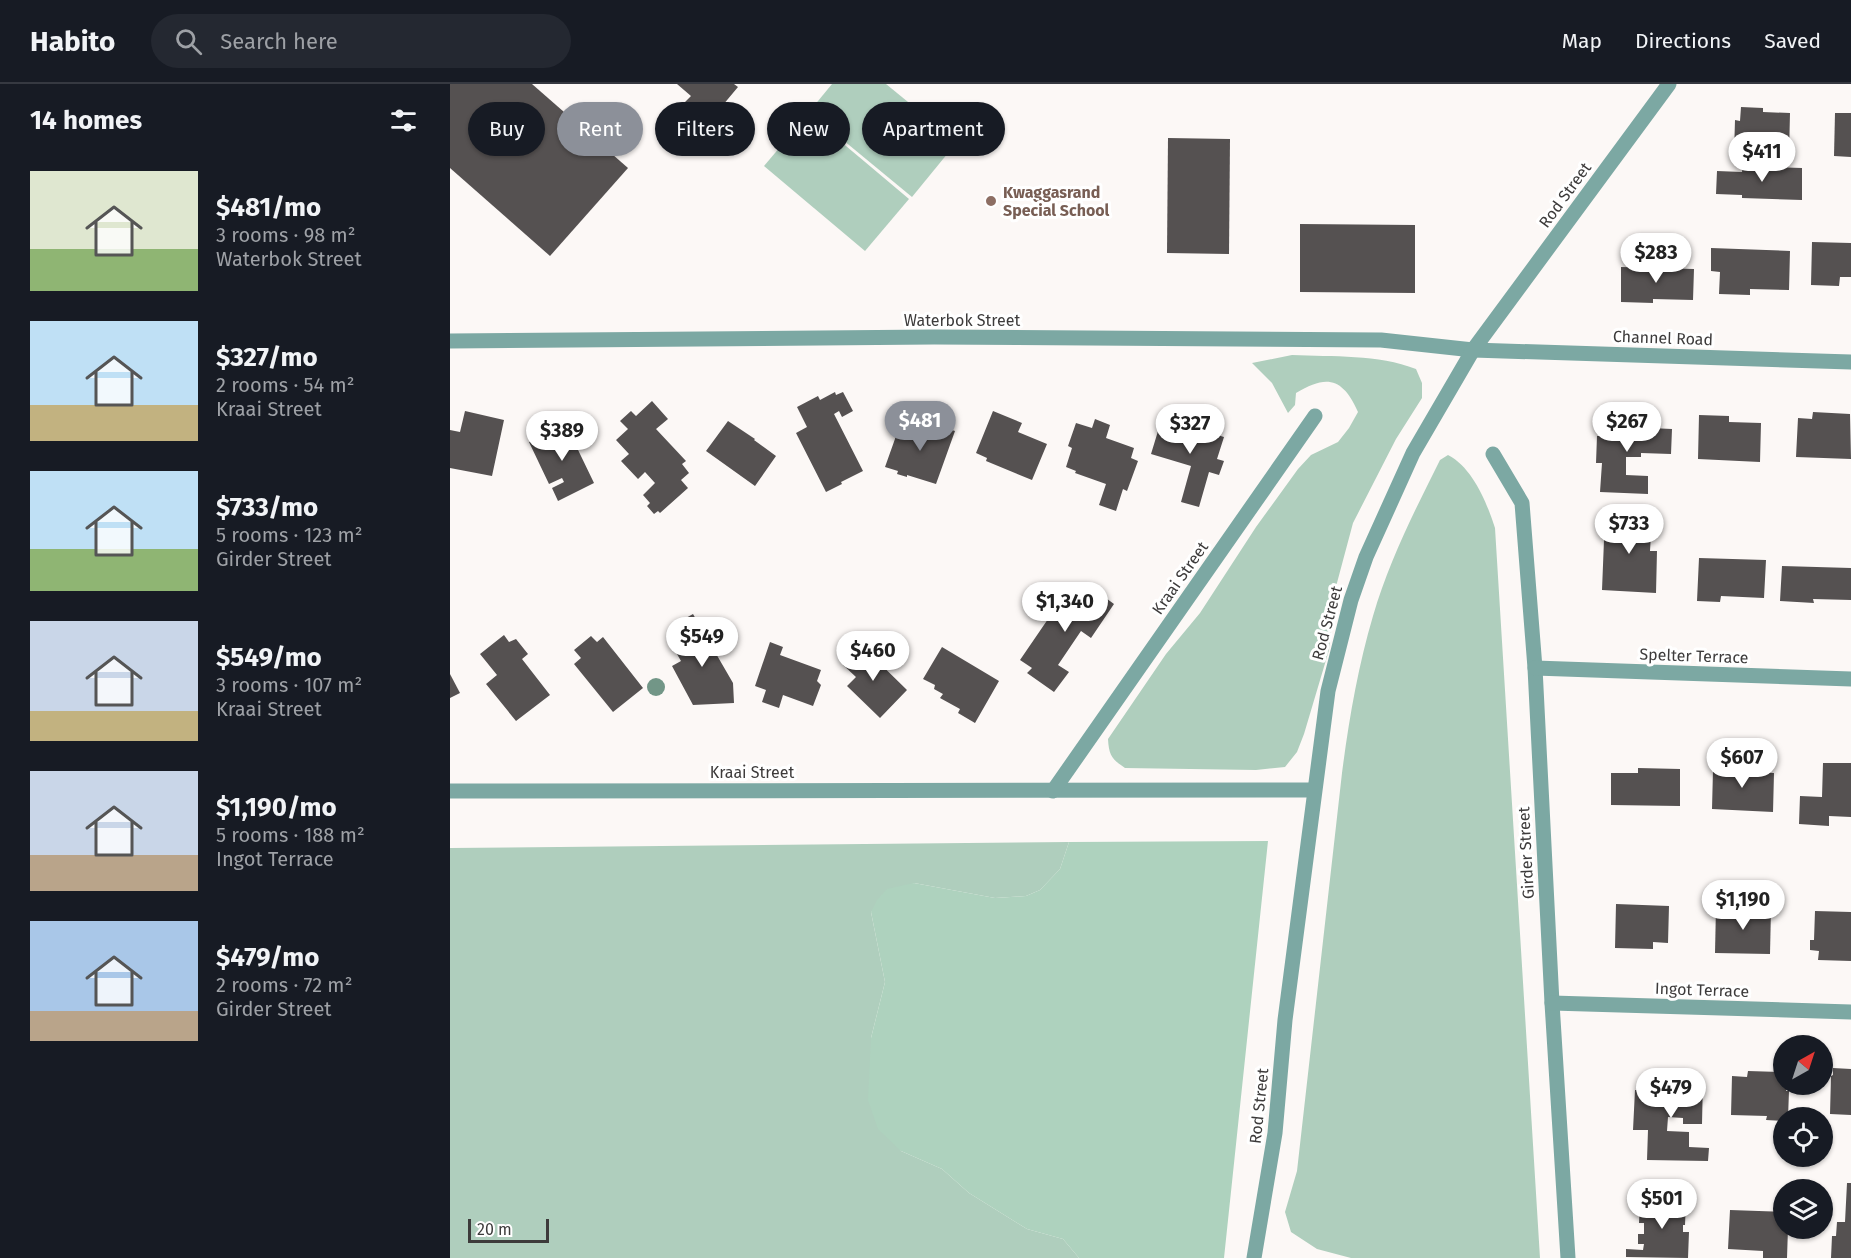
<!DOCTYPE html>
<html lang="en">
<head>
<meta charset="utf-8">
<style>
  body { margin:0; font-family:"Fira Sans",sans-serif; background:#242831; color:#f1f3f6; height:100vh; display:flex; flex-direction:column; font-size:22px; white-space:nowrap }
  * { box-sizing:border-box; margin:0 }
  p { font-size:20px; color:#9ea1a6 }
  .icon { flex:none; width:33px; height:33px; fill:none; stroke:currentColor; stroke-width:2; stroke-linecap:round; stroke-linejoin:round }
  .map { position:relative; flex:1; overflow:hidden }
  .sheet { display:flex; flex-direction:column; background:#171b24; width:450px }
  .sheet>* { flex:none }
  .guide { position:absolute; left:18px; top:18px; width:570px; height:54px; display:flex; gap:12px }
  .needle { width:39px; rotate:39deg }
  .tools { position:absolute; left:1323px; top:951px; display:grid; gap:12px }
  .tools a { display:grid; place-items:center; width:60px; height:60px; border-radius:50%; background:#171b24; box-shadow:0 2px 4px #0004; font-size:30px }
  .scale { position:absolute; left:18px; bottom:15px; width:81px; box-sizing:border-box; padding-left:6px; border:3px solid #3d3b3b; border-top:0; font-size:16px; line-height:21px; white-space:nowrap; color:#3d3b3b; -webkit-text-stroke:4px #fff; paint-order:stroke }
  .price { position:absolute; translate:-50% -51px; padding:0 14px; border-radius:21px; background:#fff; color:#222; font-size:20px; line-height:39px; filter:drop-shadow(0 2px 3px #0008) }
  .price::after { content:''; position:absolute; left:50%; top:36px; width:18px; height:14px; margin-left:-9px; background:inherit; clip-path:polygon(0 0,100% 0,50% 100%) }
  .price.on { background:#8c9099; color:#fff }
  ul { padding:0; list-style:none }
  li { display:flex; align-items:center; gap:18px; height:150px; padding:0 30px }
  li span { display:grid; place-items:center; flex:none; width:168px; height:120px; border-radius:0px; color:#555 }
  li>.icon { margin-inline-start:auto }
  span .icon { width:72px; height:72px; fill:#fffc; stroke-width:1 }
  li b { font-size:26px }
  h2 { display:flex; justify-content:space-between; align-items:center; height:72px; padding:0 30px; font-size:26px }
  .pill { padding:0 21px; border-radius:27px; background:#171b24; box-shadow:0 2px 4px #0004; font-size:21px; line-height:54px }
  .pill.on { background:#8c9099; color:#fff }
  header { display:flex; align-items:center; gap:36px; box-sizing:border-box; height:84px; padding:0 30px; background:#171b24; border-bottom:2px solid #363941 }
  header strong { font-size:28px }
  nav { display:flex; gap:33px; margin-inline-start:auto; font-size:21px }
  .search { width:420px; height:54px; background:#242831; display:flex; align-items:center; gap:15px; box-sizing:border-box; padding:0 21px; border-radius:33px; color:#9ea1a6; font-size:22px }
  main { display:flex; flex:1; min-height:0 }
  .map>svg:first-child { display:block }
  .green { fill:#afcebd }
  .forest { fill:#aed2be }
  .building { fill:#555151 }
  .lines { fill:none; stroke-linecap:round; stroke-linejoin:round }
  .minor { stroke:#7ca8a3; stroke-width:15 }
  .tree { fill:#729687 }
  .education-dot { fill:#8d6e63; stroke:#fff; stroke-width:2 }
  .labels { text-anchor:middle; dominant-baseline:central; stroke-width:6; stroke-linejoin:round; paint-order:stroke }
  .education-label { font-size:16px; font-weight:bold; fill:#785e54; stroke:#fff; text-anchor:start }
  .street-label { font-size:16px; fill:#3d3b3b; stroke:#fff }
</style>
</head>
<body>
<header>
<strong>Habito</strong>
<div class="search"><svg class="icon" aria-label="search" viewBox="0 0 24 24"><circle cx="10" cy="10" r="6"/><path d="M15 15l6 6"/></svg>Search here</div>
<nav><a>Map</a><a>Directions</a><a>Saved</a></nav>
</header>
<main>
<section class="sheet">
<h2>14 homes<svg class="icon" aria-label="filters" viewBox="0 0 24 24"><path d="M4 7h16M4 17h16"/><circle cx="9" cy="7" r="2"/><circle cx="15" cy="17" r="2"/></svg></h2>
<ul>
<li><span style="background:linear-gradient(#dfe7d0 65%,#8fb573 0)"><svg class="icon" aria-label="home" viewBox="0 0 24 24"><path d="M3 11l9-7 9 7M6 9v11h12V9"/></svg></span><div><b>$481/mo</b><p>3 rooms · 98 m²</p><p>Waterbok Street</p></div></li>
<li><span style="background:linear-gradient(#bfe0f5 70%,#c2b280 0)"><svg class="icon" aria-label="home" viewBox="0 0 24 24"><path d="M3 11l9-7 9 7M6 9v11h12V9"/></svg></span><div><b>$327/mo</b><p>2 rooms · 54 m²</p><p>Kraai Street</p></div></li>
<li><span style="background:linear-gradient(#bfe0f5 65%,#8fb573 0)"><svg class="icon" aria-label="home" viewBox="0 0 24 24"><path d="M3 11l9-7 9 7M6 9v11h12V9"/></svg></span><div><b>$733/mo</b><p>5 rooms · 123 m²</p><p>Girder Street</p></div></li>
<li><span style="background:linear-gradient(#c9d6e8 75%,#c2b280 0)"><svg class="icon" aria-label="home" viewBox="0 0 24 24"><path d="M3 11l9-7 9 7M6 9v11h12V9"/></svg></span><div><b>$549/mo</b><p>3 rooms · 107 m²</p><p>Kraai Street</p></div></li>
<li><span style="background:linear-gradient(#c9d6e8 70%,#b9a48a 0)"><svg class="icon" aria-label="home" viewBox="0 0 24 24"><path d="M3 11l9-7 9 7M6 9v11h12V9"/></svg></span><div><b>$1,190/mo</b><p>5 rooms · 188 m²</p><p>Ingot Terrace</p></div></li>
<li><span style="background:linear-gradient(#a9c7e8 75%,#b9a48a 0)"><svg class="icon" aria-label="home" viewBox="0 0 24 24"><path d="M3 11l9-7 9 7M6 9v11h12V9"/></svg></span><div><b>$479/mo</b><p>2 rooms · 72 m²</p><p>Girder Street</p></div></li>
</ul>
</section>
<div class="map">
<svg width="1401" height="1174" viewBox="0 0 1401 1174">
  <rect width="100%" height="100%" fill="#fcf8f6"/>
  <g class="green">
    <path d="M 382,0 L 436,0 L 507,58 L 462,113 L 359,28 Z"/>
    <path d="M 358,30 L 459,115 L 415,167 L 314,82 Z"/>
    <path d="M 842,271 C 883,273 928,270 966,285 L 972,299 L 972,314 L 946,355 L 903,439 L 884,510 L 879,566 L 854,650 L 847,668 L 835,683 L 806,686 L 675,684 C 662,675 659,672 658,655 L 716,570 L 750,529 L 806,443 L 848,385 L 861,371 L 888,358 L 899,344 L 908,328 C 893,294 877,290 846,309 L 845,321 L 838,329 L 822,299 L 802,279 Z"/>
    <path d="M 998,371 C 1023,384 1037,419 1045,444 L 1090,1174 L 901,1174 L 867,1165 L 841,1148 L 835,1128 L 847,1087 L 892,689 C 899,635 908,583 923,532 C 939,477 965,426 990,376 Z"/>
    <path d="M 619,758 L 610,785 L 590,806 L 576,812 L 545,814 L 464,799 L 421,828 L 435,898 L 421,954 L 451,1067 L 492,1085 L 519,1109 L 577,1145 L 613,1155 L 629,1174 L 0,1174 L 0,764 Z"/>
  </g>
  <path class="forest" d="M 818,757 L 774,1174 L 629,1174 L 613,1155 L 577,1145 L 519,1109 L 492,1085 L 451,1067 L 428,1045 L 418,1016 L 421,954 L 435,898 L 421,828 L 427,816 L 437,805 L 464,799 L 545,814 L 576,812 L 590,806 L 610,785 L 619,758 Z"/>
  <g class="building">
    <path d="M 0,0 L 82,0 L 178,84 L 100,172 L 0,84 Z"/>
    <path d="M 227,0 L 284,0 L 288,3 L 257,40 L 234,19 L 241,12 Z"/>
    <path d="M 1291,23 L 1313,24 L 1313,28 L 1340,29 L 1339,71 L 1284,70 L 1285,36 L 1290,37 Z"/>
    <path d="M 1385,29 L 1401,29 L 1401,73 L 1384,72 Z"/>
    <path d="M 718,54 L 780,55 L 779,170 L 717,169 Z"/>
    <path d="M 1293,82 L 1352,84 L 1352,116 L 1292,114 L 1292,111 L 1266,110 L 1267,87 L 1292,88 Z"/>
    <path d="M 850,140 L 965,141 L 965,209 L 850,208 Z"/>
    <path d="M 1362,158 L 1401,159 L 1401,193 L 1390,193 L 1389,202 L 1361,201 Z"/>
    <path d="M 1261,164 L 1340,167 L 1339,206 L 1300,205 L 1300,211 L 1269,210 L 1270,188 L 1261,187 Z"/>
    <path d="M 1171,183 L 1244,185 L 1243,216 L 1203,215 L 1203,219 L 1171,218 Z"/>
    <path d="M 385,308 L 386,311 L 393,308 L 403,327 L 392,333 L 389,327 L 384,330 L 413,387 L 391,398 L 392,400 L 376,408 L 346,349 L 357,343 L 347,323 L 368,312 L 370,316 Z"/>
    <path d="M 202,317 L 218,335 L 206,345 L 236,377 L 232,380 L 239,389 L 231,396 L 238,404 L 210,429 L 208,427 L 204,430 L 197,422 L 200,419 L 193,411 L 205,399 L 195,388 L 188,395 L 171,377 L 179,370 L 166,356 L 178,345 L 170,337 L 181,327 L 186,332 Z"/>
    <path d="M 15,327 L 54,336 L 42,392 L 0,384 L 0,346 L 10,348 Z"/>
    <path d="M 543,327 L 572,339 L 568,348 L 597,360 L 582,396 L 536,377 L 537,374 L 526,369 Z"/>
    <path d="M 1363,328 L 1400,330 L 1401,375 L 1346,373 L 1348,334 L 1362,335 Z"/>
    <path d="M 1153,331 L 1178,332 L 1178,343 L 1222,345 L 1221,370 L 1191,369 L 1191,373 L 1176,373 L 1176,391 L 1198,392 L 1198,410 L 1150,408 L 1152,379 L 1146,379 L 1147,352 L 1152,352 Z"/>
    <path d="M 1249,331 L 1279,332 L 1279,338 L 1311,339 L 1310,378 L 1248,375 Z"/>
    <path d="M 712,334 L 774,353 L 767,375 L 774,377 L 769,391 L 759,388 L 749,423 L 731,418 L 741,382 L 701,370 Z"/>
    <path d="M 645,335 L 660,341 L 656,354 L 684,364 L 681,374 L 688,377 L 677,407 L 673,405 L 666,427 L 649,421 L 656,400 L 625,389 L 626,387 L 616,383 L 622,364 L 618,362 L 626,339 L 642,344 Z"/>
    <path d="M 278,337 L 305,355 L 304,356 L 326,372 L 305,402 L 256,367 Z"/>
    <path d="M 451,338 L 477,347 L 480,339 L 505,347 L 486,400 L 457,391 L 457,393 L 447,390 L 448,387 L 435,383 Z"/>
    <path d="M 116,341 L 144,399 L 108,417 L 102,404 L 114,398 L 112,394 L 99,400 L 79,358 Z"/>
    <path d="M 1155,431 L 1202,433 L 1200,467 L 1207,467 L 1206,509 L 1152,506 Z"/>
    <path d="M 1249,474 L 1316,476 L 1314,514 L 1271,512 L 1270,518 L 1247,517 Z"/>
    <path d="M 1332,482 L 1401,484 L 1401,516 L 1363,515 L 1364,519 L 1330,517 Z"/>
    <path d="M 622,500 L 633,508 L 638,501 L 664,520 L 641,554 L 631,547 L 608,581 L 619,588 L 604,608 L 577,589 L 582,584 L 570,576 Z"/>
    <path d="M 243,530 L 283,599 L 284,619 L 243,621 L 222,582 L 231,577 L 227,570 L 231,567 L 227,559 L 235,554 L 227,539 Z"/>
    <path d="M 54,551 L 59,558 L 66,555 L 78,570 L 72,575 L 100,611 L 66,637 L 36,600 L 47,591 L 30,570 Z"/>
    <path d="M 141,552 L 147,558 L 153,553 L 193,604 L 163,628 L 124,580 L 131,574 L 124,566 Z"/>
    <path d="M 320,558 L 333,563 L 330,571 L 371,586 L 367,597 L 371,601 L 363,622 L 333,611 L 329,624 L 312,618 L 316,606 L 305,602 Z"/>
    <path d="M 410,560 L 457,606 L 430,634 L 397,602 L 406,593 L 392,580 Z"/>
    <path d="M 492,563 L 549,597 L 525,639 L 508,629 L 510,625 L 490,614 L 493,610 L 484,605 L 485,601 L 473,595 Z"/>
    <path d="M 0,590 L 10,609 L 0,614 Z"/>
    <path d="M 1373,679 L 1401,679 L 1401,733 L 1379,732 L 1379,742 L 1349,740 L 1350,712 L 1372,713 Z"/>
    <path d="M 1265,680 L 1294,681 L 1293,688 L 1324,689 L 1323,728 L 1262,725 L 1263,686 L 1265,687 Z"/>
    <path d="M 1188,684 L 1230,685 L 1230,722 L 1161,721 L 1161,689 L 1188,689 Z"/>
    <path d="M 1166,820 L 1219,822 L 1218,859 L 1203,858 L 1203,865 L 1165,864 Z"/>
    <path d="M 1266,823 L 1321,825 L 1320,870 L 1265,869 Z"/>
    <path d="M 1365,827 L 1401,828 L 1401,877 L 1368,876 L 1369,867 L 1360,866 L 1360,856 L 1364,856 Z"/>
    <path d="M 1383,984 L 1401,985 L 1401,1031 L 1380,1030 L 1381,992 L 1383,991 Z"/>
    <path d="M 1298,987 L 1334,988 L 1334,1000 L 1336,1000 L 1336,1007 L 1339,1007 L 1338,1034 L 1334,1034 L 1334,1037 L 1316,1036 L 1317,1032 L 1281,1031 L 1282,992 L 1297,993 Z"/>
    <path d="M 1212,994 L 1253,995 L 1252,1040 L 1233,1040 L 1233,1034 L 1218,1033 L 1217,1047 L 1239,1048 L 1239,1063 L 1259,1064 L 1258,1077 L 1197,1076 L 1198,1046 L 1183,1046 L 1185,1006 L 1211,1007 Z"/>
    <path d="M 1397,1099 L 1401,1099 L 1401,1174 L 1381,1174 L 1382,1152 L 1386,1152 L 1387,1138 L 1395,1138 Z"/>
    <path d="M 1190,1115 L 1236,1116 L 1235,1141 L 1233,1141 L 1233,1148 L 1239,1148 L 1238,1174 L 1176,1173 L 1176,1165 L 1193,1166 L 1194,1160 L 1188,1160 L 1188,1150 L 1194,1150 L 1194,1139 L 1189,1139 Z"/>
    <path d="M 1280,1126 L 1334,1128 L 1334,1144 L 1338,1144 L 1337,1174 L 1313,1174 L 1313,1167 L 1278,1165 Z"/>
  </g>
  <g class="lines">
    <g class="minor">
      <path d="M 0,257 L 484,253 L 931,256 L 1023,266 L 1401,278"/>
      <path d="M 1043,370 L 1072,419 L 1085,584 L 1102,919 L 1118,1174"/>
      <path d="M 1085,584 L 1401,595"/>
      <path d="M 0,707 L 863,706"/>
      <path d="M 603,707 L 865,332"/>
      <path d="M 1102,919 L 1401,928"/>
      <path d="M 804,1174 L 825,1049 L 835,936 L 878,607 L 901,516 L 916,473 L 963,369 L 1023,266 L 1219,0"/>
    </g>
  </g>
  <circle class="tree" cx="206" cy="603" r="9"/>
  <circle class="education-dot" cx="541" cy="117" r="6"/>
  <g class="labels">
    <g class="education-label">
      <text x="553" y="108">Kwaggasrand<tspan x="553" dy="18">Special School</tspan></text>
    </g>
    <g class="street-label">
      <text transform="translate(1115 111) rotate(-54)">Rod Street</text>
      <text x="512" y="236">Waterbok Street</text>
      <text transform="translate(1213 254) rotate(2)">Channel Road</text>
      <text transform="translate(730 494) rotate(-55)">Kraai Street</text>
      <text transform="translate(877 539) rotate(-75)">Rod Street</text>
      <text transform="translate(1244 572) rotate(2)">Spelter Terrace</text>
      <text x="302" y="688">Kraai Street</text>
      <text transform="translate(1076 769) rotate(-93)">Girder Street</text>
      <text transform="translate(1252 906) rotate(2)">Ingot Terrace</text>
      <text transform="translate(809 1022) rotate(-84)">Rod Street</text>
    </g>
  </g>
</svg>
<div class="tools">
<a><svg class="needle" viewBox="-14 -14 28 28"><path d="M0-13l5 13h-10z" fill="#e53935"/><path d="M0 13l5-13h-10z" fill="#9ea1a6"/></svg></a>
<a><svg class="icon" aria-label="locate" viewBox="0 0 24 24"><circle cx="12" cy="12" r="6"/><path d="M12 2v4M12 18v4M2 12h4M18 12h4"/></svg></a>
<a><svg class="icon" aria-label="layers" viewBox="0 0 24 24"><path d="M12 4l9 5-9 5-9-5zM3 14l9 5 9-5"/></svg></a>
</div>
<div class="scale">20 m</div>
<b class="price" style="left:1312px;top:99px">$411</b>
<b class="price" style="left:1206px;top:200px">$283</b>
<b class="price on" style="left:470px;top:368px">$481</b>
<b class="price" style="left:1177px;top:369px">$267</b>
<b class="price" style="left:740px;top:371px">$327</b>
<b class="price" style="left:112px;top:378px">$389</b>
<b class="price" style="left:1179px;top:471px">$733</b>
<b class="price" style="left:615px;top:549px">$1,340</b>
<b class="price" style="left:252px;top:584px">$549</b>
<b class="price" style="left:423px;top:598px">$460</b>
<b class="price" style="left:1292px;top:705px">$607</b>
<b class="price" style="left:1293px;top:847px">$1,190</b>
<b class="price" style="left:1221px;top:1035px">$479</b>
<b class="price" style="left:1212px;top:1146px">$501</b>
<div class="guide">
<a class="pill">Buy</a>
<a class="pill on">Rent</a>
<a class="pill">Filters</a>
<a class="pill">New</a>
<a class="pill">Apartment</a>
</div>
</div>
</main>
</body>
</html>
